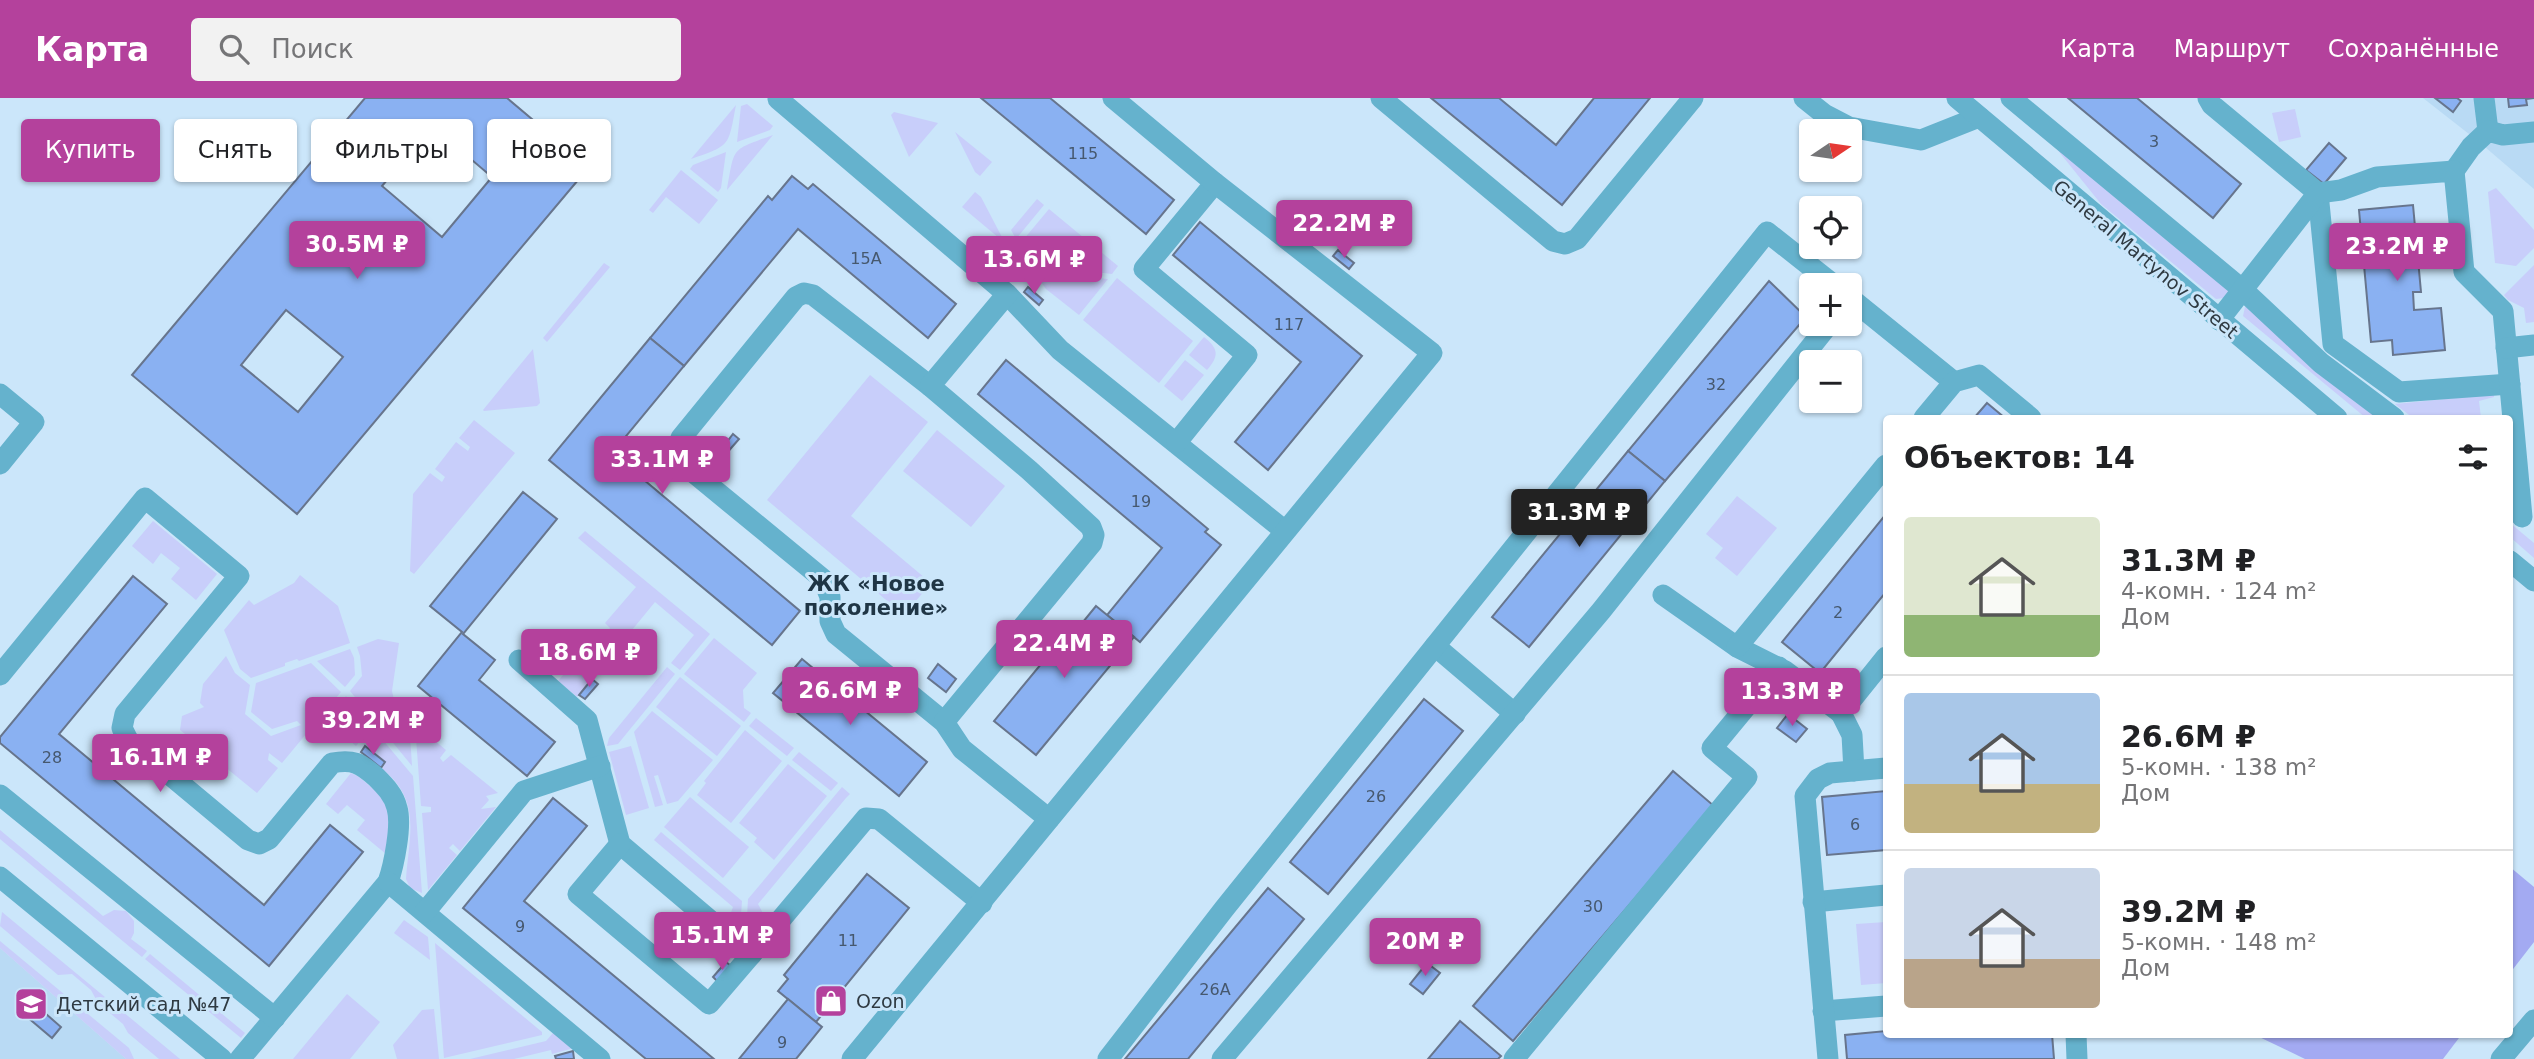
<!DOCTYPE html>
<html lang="ru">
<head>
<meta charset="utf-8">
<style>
  body { margin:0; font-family:"DejaVu Sans",sans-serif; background:#f2f2f2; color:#202124; height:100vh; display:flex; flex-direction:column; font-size:26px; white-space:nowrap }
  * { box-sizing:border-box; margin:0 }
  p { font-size:23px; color:#757577 }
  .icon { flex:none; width:38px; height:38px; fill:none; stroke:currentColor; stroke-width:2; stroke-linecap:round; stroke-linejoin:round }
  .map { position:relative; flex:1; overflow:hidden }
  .side { position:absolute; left:1883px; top:317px; width:630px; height:623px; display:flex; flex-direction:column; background:#fff; border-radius:7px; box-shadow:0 2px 5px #0004 }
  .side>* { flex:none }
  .banner { position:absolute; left:21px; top:21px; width:665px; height:63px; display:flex; gap:14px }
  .needle { width:46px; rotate:77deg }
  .controls { position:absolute; left:1799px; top:21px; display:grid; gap:14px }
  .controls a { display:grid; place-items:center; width:63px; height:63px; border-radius:7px; background:#fff; box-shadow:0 2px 5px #0004; font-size:35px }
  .price { position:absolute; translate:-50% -60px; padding:0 16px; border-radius:7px; background:#b4419c; color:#fff; font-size:23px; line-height:46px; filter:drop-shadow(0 2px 4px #0008) }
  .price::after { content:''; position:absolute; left:50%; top:42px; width:21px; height:16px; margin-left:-10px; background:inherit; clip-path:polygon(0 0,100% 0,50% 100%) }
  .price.on { background:#222; color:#fff }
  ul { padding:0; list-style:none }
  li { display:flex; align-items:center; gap:21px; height:175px; padding:0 21px }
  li+li { border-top:2px solid #e0e0e0 }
  li span { display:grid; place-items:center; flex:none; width:196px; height:140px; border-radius:7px; color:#555 }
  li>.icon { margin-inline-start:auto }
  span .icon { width:84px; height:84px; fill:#fffc; stroke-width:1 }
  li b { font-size:30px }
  h2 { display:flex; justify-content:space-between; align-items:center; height:84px; padding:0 21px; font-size:30px }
  .pill { padding:0 24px; border-radius:7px; background:#fff; box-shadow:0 2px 5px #0004; font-size:24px; line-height:63px }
  .pill.on { background:#b4419c; color:#fff }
  header { display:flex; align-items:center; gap:42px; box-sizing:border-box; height:98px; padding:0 35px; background:#b4419c; color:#fff }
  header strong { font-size:33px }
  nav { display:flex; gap:38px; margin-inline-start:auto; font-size:24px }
  .search { width:490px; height:63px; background:#f2f2f2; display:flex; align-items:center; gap:18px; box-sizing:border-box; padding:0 24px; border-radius:7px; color:#757577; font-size:26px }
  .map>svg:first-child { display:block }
  .built { fill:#b9daf4 }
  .green { fill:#c8cefa }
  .forest { fill:#a3aaf2 }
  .building { fill:#8ab1f2; stroke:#67758d; stroke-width:2; fill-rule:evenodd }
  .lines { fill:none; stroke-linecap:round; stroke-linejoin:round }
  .minor { stroke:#65b2cd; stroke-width:21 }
  .labels { text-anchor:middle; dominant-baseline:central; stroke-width:6; stroke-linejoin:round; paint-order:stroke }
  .number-label { font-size:16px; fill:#46586e }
  .street-label { font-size:19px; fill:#2f3a42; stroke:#cbe6fa }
  .poi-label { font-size:19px; fill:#2f3a42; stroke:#cbe6fa; text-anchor:start }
  .neighbourhood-label { font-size:21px; font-weight:bold; fill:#1f3545; stroke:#cbe6fa }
</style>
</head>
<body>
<header>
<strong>Карта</strong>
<div class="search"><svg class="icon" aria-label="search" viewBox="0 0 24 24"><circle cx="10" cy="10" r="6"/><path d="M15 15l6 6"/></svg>Поиск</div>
<nav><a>Карта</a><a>Маршрут</a><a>Сохранённые</a></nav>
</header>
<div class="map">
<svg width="2534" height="961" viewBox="0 0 2534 961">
  <rect width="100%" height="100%" fill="#cbe6fa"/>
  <g class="built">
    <path d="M 2423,0 L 2534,0 L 2534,91 L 2478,43 Z"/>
    <path d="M 0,850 L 126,961 L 0,961 Z"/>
  </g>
  <g class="green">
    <path d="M 747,6 L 773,28 L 770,32 L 737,44 L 741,8 Z"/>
    <path d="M 736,7 C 728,49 731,47 691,61 Z"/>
    <path d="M 2295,11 L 2301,39 L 2279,44 L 2272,15 Z"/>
    <path d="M 894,14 L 938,25 L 909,59 L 891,17 Z"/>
    <path d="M 955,34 L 992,64 L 980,78 L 975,74 Z"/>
    <path d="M 773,37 L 727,92 C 735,48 730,53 773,37 Z"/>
    <path d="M 2056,50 L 2230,194 L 2224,200 L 2216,201 L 2101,106 Z"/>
    <path d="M 726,54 L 721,90 L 718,94 L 690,71 L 693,67 Z"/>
    <path d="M 681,72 L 718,102 L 699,126 L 666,99 L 653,115 L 649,112 Z"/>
    <path d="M 2496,90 L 2534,132 L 2534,150 L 2516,168 L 2495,165 L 2488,94 Z"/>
    <path d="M 975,94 L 981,99 L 1005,145 L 962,109 Z"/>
    <path d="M 1037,101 L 1044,107 L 1016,141 L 1011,132 Z"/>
    <path d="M 1049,111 L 1118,168 L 1112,176 L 1028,166 L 1013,154 Z"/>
    <path d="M 604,165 L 610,169 L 547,244 L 543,240 Z"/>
    <path d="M 2534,167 L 2534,224 L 2526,225 L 2524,210 L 2508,202 L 2504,197 Z"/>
    <path d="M 1033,173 L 1108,181 L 1079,217 L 1046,191 Z"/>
    <path d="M 1117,180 L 1193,243 L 1159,285 L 1083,222 Z"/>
    <path d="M 2249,207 L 2380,320 L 2366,320 L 2243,218 L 2245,209 Z"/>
    <path d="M 1204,239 C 1219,251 1219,258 1207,272 L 1189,257 Z"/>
    <path d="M 533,251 L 540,305 L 537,308 L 484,313 L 483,312 Z"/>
    <path d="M 1185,262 L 1204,277 L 1182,303 L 1164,288 Z"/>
    <path d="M 870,277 L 928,324 L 851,418 L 931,485 L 904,517 L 767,402 Z"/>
    <path d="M 2494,296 L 2494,299 L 2479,303 L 2481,320 L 2413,320 L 2395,306 Z"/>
    <path d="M 474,322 L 515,355 L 414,476 L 410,473 L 413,396 L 430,375 L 442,384 L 445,379 L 435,371 L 456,344 L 468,353 L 470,349 L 459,340 Z"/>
    <path d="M 937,332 L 1005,388 L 971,429 L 903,373 Z"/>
    <path d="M 1737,398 L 1777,430 L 1737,478 L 1715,460 L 1723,450 L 1706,436 Z"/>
    <path d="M 153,423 L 217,476 L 196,502 L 171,481 L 180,470 L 161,455 L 153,466 L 132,448 Z"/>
    <path d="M 2510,425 L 2534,445 L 2534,460 L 2510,439 Z"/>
    <path d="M 585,433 L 710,536 L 680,572 L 671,565 L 694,537 L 655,504 L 577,599 L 558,583 L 592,542 L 598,546 L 610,530 L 605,525 L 636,489 L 578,440 Z"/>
    <path d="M 300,477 L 338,508 L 350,545 L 299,563 L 297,561 L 285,565 L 285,568 L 251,580 L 240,571 L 224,532 L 249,502 L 254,507 L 294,485 Z"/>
    <path d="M 714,540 L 757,575 L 743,592 L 744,610 L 751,615 L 744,624 L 684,576 Z"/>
    <path d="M 378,541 L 399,545 L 392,593 L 396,610 L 376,625 L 350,593 L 362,578 L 360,558 L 357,549 Z"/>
    <path d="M 350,551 L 354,560 L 355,577 L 345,589 L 317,563 Z"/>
    <path d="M 226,558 L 235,575 L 250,587 L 245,616 L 271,638 L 301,627 L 297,623 L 272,631 L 251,614 L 256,585 L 311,565 L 341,594 L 282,665 L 269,655 L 268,662 L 278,670 L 257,695 L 209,656 L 218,654 L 219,648 L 205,652 L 180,632 L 182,618 L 204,609 L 200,605 L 203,586 Z"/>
    <path d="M 667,569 L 675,576 L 618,646 L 607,648 L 609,640 Z"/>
    <path d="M 680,579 L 741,628 L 717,658 L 656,609 Z"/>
    <path d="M 346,598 L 372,629 L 356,648 L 331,627 L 323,636 L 318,631 Z"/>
    <path d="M 652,613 L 713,662 L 678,703 L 667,706 L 658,677 L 654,678 L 663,707 L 655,709 L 634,634 Z"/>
    <path d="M 401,614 L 409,621 L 412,668 L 381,630 Z"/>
    <path d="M 756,620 L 794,650 L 787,658 L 749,628 Z"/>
    <path d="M 415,626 L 446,652 L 440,660 L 443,664 L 451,657 L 498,695 L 486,698 L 489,702 L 481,711 L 496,709 L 460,753 L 453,746 L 449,750 L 457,757 L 428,792 L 422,715 L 431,714 L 431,709 L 421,708 Z"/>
    <path d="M 745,632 L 782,663 L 731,725 L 697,697 L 706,685 L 704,683 Z"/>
    <path d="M 377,635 L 413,678 L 422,795 L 410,790 L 406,781 C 409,737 422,702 382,671 L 386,664 L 365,647 Z"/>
    <path d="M 631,648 L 649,710 L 626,717 L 609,654 Z"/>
    <path d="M 799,654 L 838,685 L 831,693 L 792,662 Z"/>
    <path d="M 788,666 L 827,698 L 774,762 L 754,744 L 757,740 L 739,725 Z"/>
    <path d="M 351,675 C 359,678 364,683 370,688 C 395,709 388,726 386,756 L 357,732 L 365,722 L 347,707 L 338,716 L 326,706 Z"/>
    <path d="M 842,689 L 850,696 L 846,700 L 758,806 L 764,817 L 760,830 L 747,819 L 748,801 Z"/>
    <path d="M 690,699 L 749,749 L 723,780 L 664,729 Z"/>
    <path d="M 0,732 L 103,818 L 114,812 L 126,813 L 134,823 L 134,835 L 131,841 L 147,853 L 142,859 L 0,741 Z"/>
    <path d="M 661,734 L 742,803 L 741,817 L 732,828 L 730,817 L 733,809 L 654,742 Z"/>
    <path d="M 2,814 L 180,961 L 159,961 L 128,935 L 123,926 L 98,905 L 91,892 L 72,876 L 58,877 L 0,828 Z"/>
    <path d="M 404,822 L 428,839 L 430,862 L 394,835 Z"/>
    <path d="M 1886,824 L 1886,885 L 1861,887 L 1856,826 Z"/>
    <path d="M 0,843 L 129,950 L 134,961 L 126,961 L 0,850 Z"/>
    <path d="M 435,845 L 542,934 L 542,937 L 444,960 Z"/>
    <path d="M 150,856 L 245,935 L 241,940 L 145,861 Z"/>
    <path d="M 347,896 L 380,924 L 350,961 L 293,961 Z"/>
    <path d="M 434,911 L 439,961 L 397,961 L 393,947 L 422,912 Z"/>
    <path d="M 553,935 L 574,950 L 552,956 L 551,952 L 514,961 L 470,961 L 546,943 Z"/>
  </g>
  <g class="forest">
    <path d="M 2510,769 L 2534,789 L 2534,844 L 2510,875 Z"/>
    <path d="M 2253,936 L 2462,936 L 2443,961 L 2305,961 Z"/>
  </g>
  <g class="building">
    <path d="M 365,0 L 507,0 L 589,69 L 297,416 L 132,277 ZM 432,28 L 492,79 L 442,139 L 382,88 ZM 286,212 L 343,259 L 298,314 L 241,267 Z"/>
    <path d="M 981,0 L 1050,0 L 1174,102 L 1146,136 Z"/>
    <path d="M 1431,0 L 1499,0 L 1556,47 L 1594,0 L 1650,0 L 1562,107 Z"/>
    <path d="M 2068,0 L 2137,0 L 2241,86 L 2213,120 Z"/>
    <path d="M 2435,0 L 2457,0 L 2461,3 L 2453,14 Z"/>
    <path d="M 2508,0 L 2534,0 L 2526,1 L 2527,7 L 2509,9 Z"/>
    <path d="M 2329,45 L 2346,60 L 2324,86 L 2306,72 Z"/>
    <path d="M 792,78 L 808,91 L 813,86 L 956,206 L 928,240 L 798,131 L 684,268 L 650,240 L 768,98 L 772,102 Z"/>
    <path d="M 2413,107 L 2421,194 L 2413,194 L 2414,212 L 2441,210 L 2445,252 L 2393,257 L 2392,242 L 2371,244 L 2359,112 Z"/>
    <path d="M 1200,124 L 1362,258 L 1268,372 L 1235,344 L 1301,264 L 1173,157 Z"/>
    <path d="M 1338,152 L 1354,165 L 1349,171 L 1333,158 Z"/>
    <path d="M 1769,183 L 1806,219 L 1665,383 L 1628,353 Z"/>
    <path d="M 1028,189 L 1043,202 L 1039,207 L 1024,194 Z"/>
    <path d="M 650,240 L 684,268 L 612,355 L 800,513 L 772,547 L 549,362 Z"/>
    <path d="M 1006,262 L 1208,431 L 1205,434 L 1221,447 L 1140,544 L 1107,517 L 1162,450 L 978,296 Z"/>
    <path d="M 1987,305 L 2005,320 L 1974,320 Z"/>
    <path d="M 733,336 L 739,341 L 725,357 L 720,353 Z"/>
    <path d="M 1628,353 L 1665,383 L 1529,549 L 1492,519 Z"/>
    <path d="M 523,394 L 557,421 L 463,536 L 495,562 L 479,582 L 555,644 L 527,678 L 418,588 L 462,534 L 430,508 Z"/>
    <path d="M 1886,416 L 1886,494 L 1820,575 L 1782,544 Z"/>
    <path d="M 133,478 L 167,506 L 59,636 L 264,807 L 330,727 L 363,754 L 269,868 L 0,645 L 0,639 Z"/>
    <path d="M 1096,508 L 1134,539 L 1036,657 L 994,623 L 1075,525 L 1079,529 Z"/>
    <path d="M 802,561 L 927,664 L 899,698 L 773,595 Z"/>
    <path d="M 938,566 L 956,581 L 946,594 L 928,580 Z"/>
    <path d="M 592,581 L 598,586 L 585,601 L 579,597 Z"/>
    <path d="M 1424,601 L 1463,633 L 1328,796 L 1290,764 Z"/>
    <path d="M 1788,616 L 1807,631 L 1796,644 L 1777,630 Z"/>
    <path d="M 365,648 L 385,664 L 381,670 L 361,654 Z"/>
    <path d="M 1673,673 L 1714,708 L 1513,943 L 1473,908 Z"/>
    <path d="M 1886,693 L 1886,752 L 1827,757 L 1822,699 Z"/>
    <path d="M 553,700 L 587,728 L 524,803 L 714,961 L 646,961 L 463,810 Z"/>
    <path d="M 867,776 L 909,810 L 816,924 L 778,893 L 788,881 L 784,877 Z"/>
    <path d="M 1268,790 L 1304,821 L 1188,961 L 1125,961 Z"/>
    <path d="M 726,864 L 731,868 L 718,884 L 713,879 Z"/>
    <path d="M 1427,865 L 1440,875 L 1423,896 L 1410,886 Z"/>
    <path d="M 788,901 L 822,929 L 796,961 L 739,961 Z"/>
    <path d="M 30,902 L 61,929 L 52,940 L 20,913 Z"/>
    <path d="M 1460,923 L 1501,958 L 1498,961 L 1428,961 Z"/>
    <path d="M 1886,933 L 1886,936 L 2052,936 L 2054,961 L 1847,961 L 1845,937 Z"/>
    <path d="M 573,953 L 574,961 L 556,961 L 555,958 Z"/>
  </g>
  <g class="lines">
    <g class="minor">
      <path d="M 1381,0 L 1553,143 L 1565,146 L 1577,141 L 1693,0"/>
      <path d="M 1804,0 L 1824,16 L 1849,29 L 1921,42 L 1979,19"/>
      <path d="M 1957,0 L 2337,320"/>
      <path d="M 2011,0 L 2243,192 L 2321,265 L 2394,320"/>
      <path d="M 2208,0 L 2212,7 L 2318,95 L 2333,246 L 2399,294 L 2510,286"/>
      <path d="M 2484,0 L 2488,33"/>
      <path d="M 778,1 L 1007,196 L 1060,252 L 1285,433"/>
      <path d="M 2454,73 L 2471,49 L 2488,33 L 2503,37 L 2534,34"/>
      <path d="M 1850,200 L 1954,284"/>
      <path d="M 2219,222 L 2318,95 L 2341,92 L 2377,79 L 2454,73 L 2464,174 L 2503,213 L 2522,419"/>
      <path d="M 2506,250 L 2534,247"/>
      <path d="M 930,288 L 813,197 L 804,195 L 796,199 L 681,340 L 676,354 L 683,366 L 823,481 L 830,499 L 830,523 L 836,536 L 944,624 L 962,651 L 1049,721"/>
      <path d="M 0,296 L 34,324 L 0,366"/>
      <path d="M 1924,320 L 1954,284 L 1979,277 L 2031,320"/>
      <path d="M 1177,344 L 1247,257 L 1144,171 L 1215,85"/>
      <path d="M 2510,463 L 2534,483"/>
      <path d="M 1663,497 L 1737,549 L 1785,573 L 1841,615"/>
      <path d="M 1435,548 L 1515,616"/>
      <path d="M 1737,549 L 1886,367"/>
      <path d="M 519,562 L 587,622 L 620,746 L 751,857 L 866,720 L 879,721 L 982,805"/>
      <path d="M 0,577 L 145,400 L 239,478 L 125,616 L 122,630 L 128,642 L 248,742 L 259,746 L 269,741 L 332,665 C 353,661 360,665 376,679 C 385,688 394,697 397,710 C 402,727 394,767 388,784 L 240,961"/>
      <path d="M 944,624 L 1092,445 L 1094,437 L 1091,429 L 1029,372 L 930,288 L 1007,196"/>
      <path d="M 1854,673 L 1852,637 L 1841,615 L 1886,559"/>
      <path d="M 0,697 L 275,920"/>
      <path d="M 620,746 L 578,796 L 709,906 L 751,857"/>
      <path d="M 0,779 L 222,961"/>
      <path d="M 388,784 L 600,961"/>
      <path d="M 1813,804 L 1886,797"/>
      <path d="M 425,814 L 524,693 L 600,668"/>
      <path d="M 1823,913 L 1886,908"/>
      <path d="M 2076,936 L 2077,961"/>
      <path d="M 852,961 L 1432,255 L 1215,85 L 1113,0"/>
      <path d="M 1108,961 L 1224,811 L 1767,134 L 1834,187"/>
      <path d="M 1222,961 L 1601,513 L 1829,226"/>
      <path d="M 1514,961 L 1747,679 L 1712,650 L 1779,569"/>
      <path d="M 1828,961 L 1805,698 L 1818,681 L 1830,675 L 1886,670"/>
      <path d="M 2501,961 L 2534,922"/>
    </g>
  </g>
  <defs>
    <symbol id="shop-square" viewBox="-11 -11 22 22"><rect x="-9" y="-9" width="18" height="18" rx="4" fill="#b4419c" stroke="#cbe6fa"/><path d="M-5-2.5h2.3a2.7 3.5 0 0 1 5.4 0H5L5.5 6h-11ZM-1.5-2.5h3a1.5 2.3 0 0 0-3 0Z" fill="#fff"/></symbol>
    <symbol id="school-square" viewBox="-11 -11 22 22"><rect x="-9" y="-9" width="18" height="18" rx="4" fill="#b4419c" stroke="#cbe6fa"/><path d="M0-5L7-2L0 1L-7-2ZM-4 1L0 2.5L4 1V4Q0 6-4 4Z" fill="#fff"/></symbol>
  </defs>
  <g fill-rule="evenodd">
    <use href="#shop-square" x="812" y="884" width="38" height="38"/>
    <use href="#school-square" x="12" y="887" width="38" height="38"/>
  </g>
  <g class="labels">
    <g class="number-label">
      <text x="2154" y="43">3</text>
      <text x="1083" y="55">115</text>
      <text x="866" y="160">15А</text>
      <text x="1289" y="226">117</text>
      <text x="1716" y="286">32</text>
      <text x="1141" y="403">19</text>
      <text x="1838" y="514">2</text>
      <text x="52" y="659">28</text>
      <text x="1376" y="698">26</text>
      <text x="1855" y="726">6</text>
      <text x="1593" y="808">30</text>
      <text x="520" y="828">9</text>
      <text x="848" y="842">11</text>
      <text x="1215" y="891">26А</text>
      <text x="782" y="944">9</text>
    </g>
    <g class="street-label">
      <text transform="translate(2146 161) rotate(40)">General Martynov Street</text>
    </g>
    <g class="poi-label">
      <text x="856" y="903">Ozon</text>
      <text x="56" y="906">Детский сад №47</text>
    </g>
    <g class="neighbourhood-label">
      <text x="876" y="486">ЖК «Новое<tspan x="876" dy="24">поколение»</tspan></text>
    </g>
  </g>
</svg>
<div class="controls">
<a><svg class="needle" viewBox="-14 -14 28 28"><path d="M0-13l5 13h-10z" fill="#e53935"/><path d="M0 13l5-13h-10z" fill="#757577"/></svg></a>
<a><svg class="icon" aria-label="locate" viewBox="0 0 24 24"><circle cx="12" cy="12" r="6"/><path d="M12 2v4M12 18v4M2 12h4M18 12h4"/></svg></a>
<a>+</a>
<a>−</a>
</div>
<b class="price" style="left:1344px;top:162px">22.2M ₽</b>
<b class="price" style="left:357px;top:183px">30.5M ₽</b>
<b class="price" style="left:2397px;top:185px">23.2M ₽</b>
<b class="price" style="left:1034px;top:198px">13.6M ₽</b>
<b class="price" style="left:662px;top:398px">33.1M ₽</b>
<b class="price on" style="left:1579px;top:451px">31.3M ₽</b>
<b class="price" style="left:1064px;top:582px">22.4M ₽</b>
<b class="price" style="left:589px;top:591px">18.6M ₽</b>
<b class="price" style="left:850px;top:629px">26.6M ₽</b>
<b class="price" style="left:1792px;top:630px">13.3M ₽</b>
<b class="price" style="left:373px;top:659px">39.2M ₽</b>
<b class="price" style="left:160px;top:696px">16.1M ₽</b>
<b class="price" style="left:722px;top:874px">15.1M ₽</b>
<b class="price" style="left:1425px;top:880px">20M ₽</b>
<div class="banner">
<a class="pill on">Купить</a>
<a class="pill">Снять</a>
<a class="pill">Фильтры</a>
<a class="pill">Новое</a>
</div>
<section class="side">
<h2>Объектов: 14<svg class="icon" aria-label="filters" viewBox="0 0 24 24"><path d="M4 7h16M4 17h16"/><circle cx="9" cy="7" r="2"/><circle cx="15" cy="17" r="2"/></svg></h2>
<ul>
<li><span style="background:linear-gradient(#dfe7d0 70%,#8fb573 0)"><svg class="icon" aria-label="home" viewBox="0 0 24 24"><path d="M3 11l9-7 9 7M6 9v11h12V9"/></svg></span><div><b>31.3M ₽</b><p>4-комн. · 124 m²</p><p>Дом</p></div></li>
<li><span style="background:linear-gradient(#a9c7e8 65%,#c2b280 0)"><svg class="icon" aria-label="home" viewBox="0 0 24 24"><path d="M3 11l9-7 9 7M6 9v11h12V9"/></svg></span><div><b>26.6M ₽</b><p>5-комн. · 138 m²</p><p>Дом</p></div></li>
<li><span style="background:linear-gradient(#c9d6e8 65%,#b9a48a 0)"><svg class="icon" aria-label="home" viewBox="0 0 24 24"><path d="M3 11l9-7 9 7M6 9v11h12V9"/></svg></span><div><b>39.2M ₽</b><p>5-комн. · 148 m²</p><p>Дом</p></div></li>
</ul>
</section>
</div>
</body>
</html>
